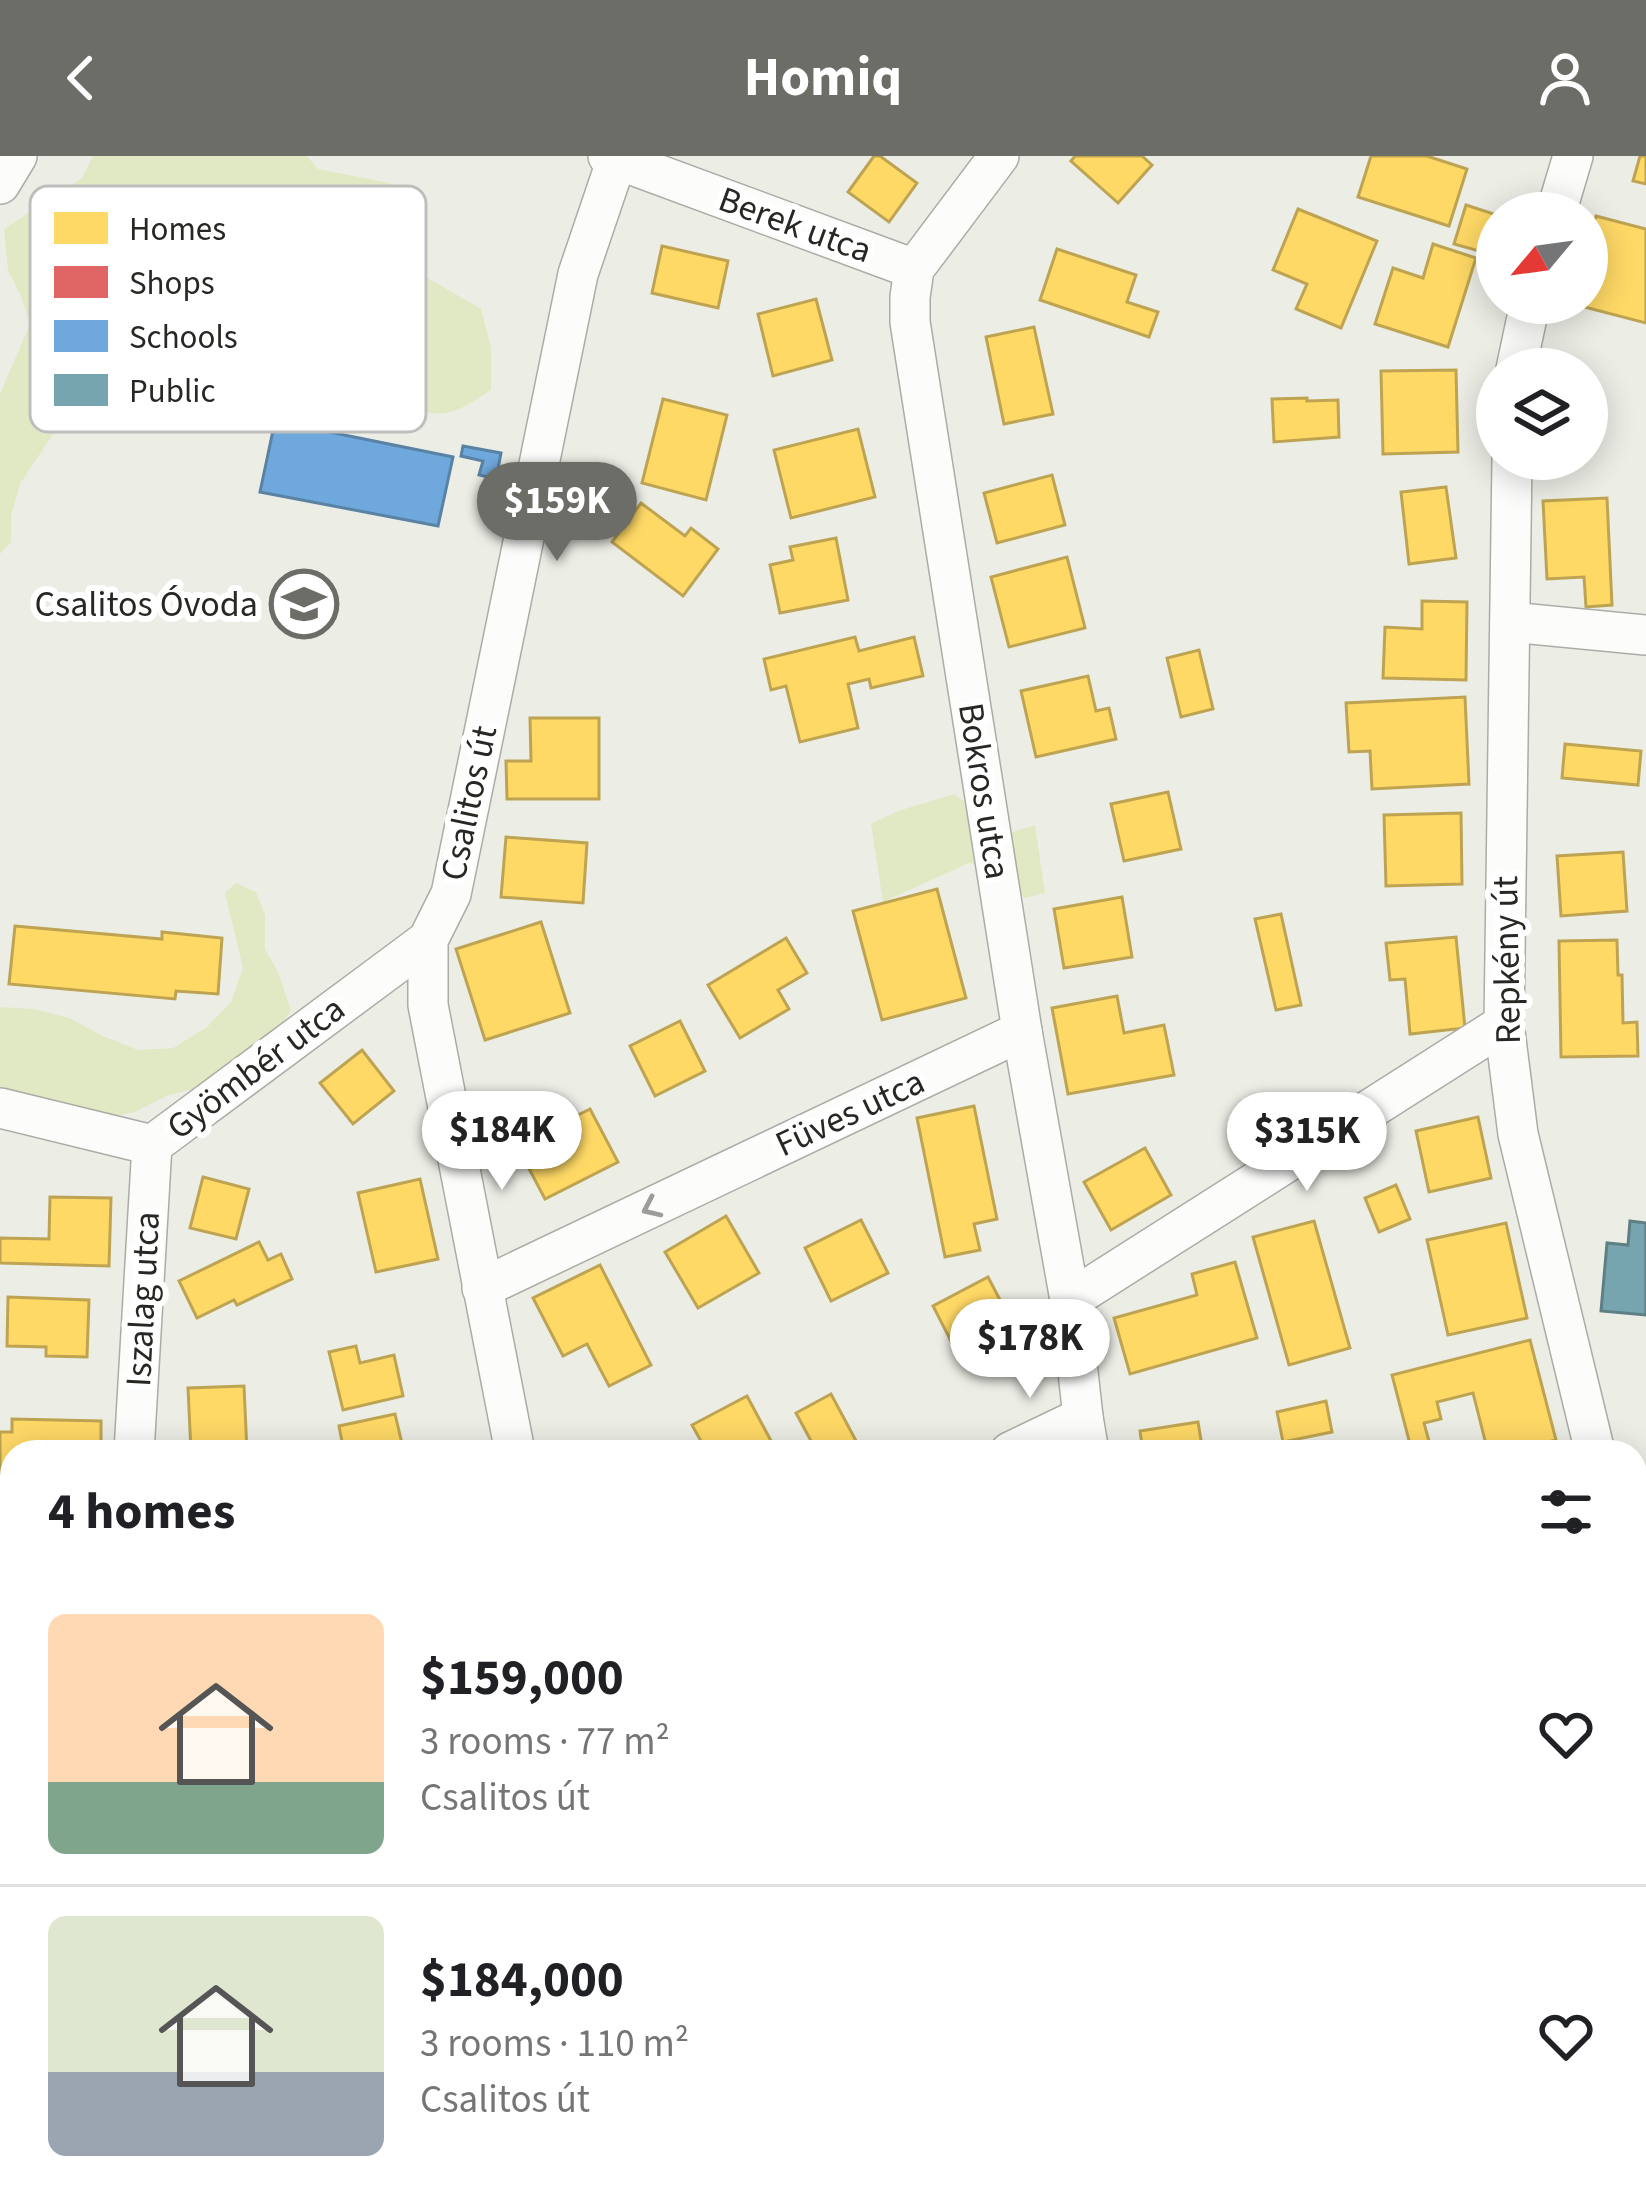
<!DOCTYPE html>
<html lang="en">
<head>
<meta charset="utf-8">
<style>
  body { margin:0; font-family:"Source Sans 3",sans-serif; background:#f6f6f6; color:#202124; height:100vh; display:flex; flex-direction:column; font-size:45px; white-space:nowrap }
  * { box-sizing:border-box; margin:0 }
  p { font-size:39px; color:#757577 }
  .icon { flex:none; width:66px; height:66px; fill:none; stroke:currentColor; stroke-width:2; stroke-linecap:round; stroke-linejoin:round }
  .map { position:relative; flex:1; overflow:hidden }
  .drawer { position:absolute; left:0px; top:1284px; width:1647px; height:771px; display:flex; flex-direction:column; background:#fff; border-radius:36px 36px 0 0; box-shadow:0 6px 30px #0003 }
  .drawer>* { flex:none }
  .needle { width:78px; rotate:241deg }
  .controls { position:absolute; left:1476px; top:36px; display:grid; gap:24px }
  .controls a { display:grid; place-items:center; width:132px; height:132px; border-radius:50%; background:#fff; box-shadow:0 6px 30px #0003; font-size:60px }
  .price { position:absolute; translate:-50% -102px; padding:0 27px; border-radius:42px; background:#fff; color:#222; font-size:39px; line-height:78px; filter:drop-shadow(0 3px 6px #0008) }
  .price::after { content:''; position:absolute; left:50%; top:72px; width:36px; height:27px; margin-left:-18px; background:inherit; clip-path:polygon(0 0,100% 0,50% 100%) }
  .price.selected { background:#6c6d67; color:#fff }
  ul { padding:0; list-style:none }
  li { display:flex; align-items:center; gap:36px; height:300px; padding:0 48px }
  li+li { border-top:3px solid #e0e0e0 }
  li span { display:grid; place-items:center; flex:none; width:336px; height:240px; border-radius:18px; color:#555 }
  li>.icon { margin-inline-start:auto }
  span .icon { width:144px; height:144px; fill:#fffc; stroke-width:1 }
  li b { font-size:51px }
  h2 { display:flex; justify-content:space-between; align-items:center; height:144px; padding:0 48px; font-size:51px }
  header { display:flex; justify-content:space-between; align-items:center; height:156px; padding:0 48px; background:#6c6d67; color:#fff; font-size:54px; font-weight:700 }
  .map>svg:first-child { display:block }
  .green { fill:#e0e9c4 }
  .homes { fill:#ffd966; stroke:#bea452; stroke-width:3 }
  .shops { fill:#e06666; stroke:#a85352; stroke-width:3 }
  .schools { fill:#6fa8dc; stroke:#5982a4; stroke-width:3 }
  .public { fill:#76a5af; stroke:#5e8085; stroke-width:3 }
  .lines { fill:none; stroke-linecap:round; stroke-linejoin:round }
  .minor-casing { stroke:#abaca6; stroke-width:42 }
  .tertiary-casing { stroke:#abaca6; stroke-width:54 }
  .path { stroke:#d2d4d1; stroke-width:8; stroke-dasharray:6 9; stroke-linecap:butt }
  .minor { stroke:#fcfcfb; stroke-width:39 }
  .tertiary { stroke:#fcfcfb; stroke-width:51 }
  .oneway { stroke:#9c9d9a }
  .labels { text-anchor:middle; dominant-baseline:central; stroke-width:12; stroke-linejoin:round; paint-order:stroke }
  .street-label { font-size:36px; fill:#272823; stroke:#fff }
  .poi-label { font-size:36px; fill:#272823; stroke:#fff; text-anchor:end }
  .key { fill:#fff; stroke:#bebebd; stroke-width:3 }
  .key-label { font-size:33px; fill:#272823 }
</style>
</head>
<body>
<header><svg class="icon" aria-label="back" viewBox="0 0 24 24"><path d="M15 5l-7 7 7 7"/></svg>Homiq<svg class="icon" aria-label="person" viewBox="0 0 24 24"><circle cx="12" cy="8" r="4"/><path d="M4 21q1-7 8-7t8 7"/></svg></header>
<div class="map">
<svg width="1646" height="2054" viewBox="0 0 1646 2054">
  <rect width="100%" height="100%" fill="#eceee6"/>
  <g class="green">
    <path d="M 93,0 L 307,0 L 318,13 L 389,27 L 418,80 L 419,117 L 481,153 L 491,192 L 491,234 C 468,249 446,266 418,253 L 414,213 L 397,188 L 350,181 L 329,174 L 322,160 L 349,132 L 358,107 L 333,70 L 307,68 L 276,90 L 241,148 L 183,155 L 169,197 L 106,233 L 77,242 L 20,328 L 11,360 L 11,386 L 0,398 L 0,238 L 30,168 L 21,140 L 8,114 L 4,73 L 82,22 Z"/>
    <path d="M 954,638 L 1009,677 L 1035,669 L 1045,737 L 1025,742 L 986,710 L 969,707 L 883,746 L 871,668 L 898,655 Z"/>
    <path d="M 236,727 L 256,736 L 265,759 L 265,793 L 278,816 L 291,855 L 262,895 L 205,930 L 169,939 L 135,956 L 88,966 L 0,945 L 0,851 L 34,853 L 69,862 L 103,880 L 138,894 L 173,892 L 207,871 L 231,846 L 243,812 L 225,737 Z"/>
    <path d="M 1635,1562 L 1646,1567 L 1646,1849 L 1635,1844 Z"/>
  </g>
  <g class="homes">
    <path d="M 874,0 L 880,0 L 917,27 L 889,66 L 848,36 Z"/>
    <path d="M 1075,0 L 1142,0 L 1152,9 L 1118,47 L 1071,5 Z"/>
    <path d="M 1371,0 L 1427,0 L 1467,13 L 1449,70 L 1358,41 Z"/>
    <path d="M 1640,0 L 1646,0 L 1646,28 L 1633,25 Z"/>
    <path d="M 1466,49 L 1497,59 L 1497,100 L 1454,88 Z"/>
    <path d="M 1298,53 L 1377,85 L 1341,172 L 1296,153 L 1307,128 L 1273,114 Z"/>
    <path d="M 1596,60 L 1646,73 L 1646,167 L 1573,148 L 1587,147 L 1587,95 Z"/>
    <path d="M 1433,88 L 1476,102 L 1448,191 L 1375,168 L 1393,112 L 1423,122 Z"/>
    <path d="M 662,90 L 728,105 L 718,152 L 652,137 Z"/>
    <path d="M 1057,93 L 1136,119 L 1127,146 L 1158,156 L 1149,181 L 1040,144 Z"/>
    <path d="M 816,143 L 832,204 L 773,220 L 758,158 Z"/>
    <path d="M 1034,171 L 1053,258 L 1004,268 L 986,181 Z"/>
    <path d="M 1456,214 L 1458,296 L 1383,298 L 1381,215 Z"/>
    <path d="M 1307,242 L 1307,245 L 1338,244 L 1339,281 L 1274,286 L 1272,243 Z"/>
    <path d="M 663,243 L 727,259 L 706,344 L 642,327 Z"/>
    <path d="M 858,273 L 875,341 L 791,362 L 774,294 Z"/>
    <path d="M 1052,319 L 1065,369 L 997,387 L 984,337 Z"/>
    <path d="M 1446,331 L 1456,402 L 1409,408 L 1401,336 Z"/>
    <path d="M 1607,342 L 1612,449 L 1586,451 L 1584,421 L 1547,423 L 1543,345 Z"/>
    <path d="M 641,347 L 685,380 L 691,372 L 718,393 L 683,440 L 612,386 Z"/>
    <path d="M 836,382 L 848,444 L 780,457 L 770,409 L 793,404 L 790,391 Z"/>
    <path d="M 1067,401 L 1085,472 L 1009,491 L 991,421 Z"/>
    <path d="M 1422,445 L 1467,446 L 1466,524 L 1383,522 L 1385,471 L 1422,473 Z"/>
    <path d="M 855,481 L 859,495 L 914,481 L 923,520 L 871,532 L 869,523 L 848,528 L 858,572 L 800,586 L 786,530 L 771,534 L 764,503 Z"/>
    <path d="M 1199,494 L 1213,553 L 1181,561 L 1167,502 Z"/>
    <path d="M 1088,520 L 1096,555 L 1109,552 L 1116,583 L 1036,601 L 1021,535 Z"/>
    <path d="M 1465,541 L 1469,628 L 1372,633 L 1370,595 L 1349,596 L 1346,547 Z"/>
    <path d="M 530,562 L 599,562 L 599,643 L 507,643 L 506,605 L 531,605 Z"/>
    <path d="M 1565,588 L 1641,595 L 1638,629 L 1562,622 Z"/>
    <path d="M 1168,636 L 1181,693 L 1124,705 L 1111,648 Z"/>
    <path d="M 1461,657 L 1462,728 L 1386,730 L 1384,659 Z"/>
    <path d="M 506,681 L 587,687 L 583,747 L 501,741 Z"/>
    <path d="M 1623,696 L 1627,755 L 1561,760 L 1557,700 Z"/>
    <path d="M 937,733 L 966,842 L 882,864 L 853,755 Z"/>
    <path d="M 1122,741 L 1132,801 L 1064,812 L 1054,753 Z"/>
    <path d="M 1281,758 L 1301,849 L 1276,854 L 1255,763 Z"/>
    <path d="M 541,766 L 570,857 L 485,884 L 456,793 Z"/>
    <path d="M 15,770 L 162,783 L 162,776 L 222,782 L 218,838 L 176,835 L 175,843 L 9,828 Z"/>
    <path d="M 1456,781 L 1465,872 L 1410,878 L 1405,823 L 1390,824 L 1386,787 Z"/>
    <path d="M 786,782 L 807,817 L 778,834 L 789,853 L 740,882 L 708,829 Z"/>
    <path d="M 1617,784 L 1618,819 L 1622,819 L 1623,867 L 1637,866 L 1638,900 L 1561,901 L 1559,785 Z"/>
    <path d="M 1117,840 L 1124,877 L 1164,869 L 1174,919 L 1068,938 L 1052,852 Z"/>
    <path d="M 680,865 L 705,915 L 655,940 L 630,890 Z"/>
    <path d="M 362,894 L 394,935 L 353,968 L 320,927 Z"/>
    <path d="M 974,950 L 997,1063 L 974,1068 L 980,1094 L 945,1101 L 917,962 Z"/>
    <path d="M 590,953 L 618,1006 L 545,1043 L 517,990 Z"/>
    <path d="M 1478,961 L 1491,1022 L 1429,1036 L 1416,975 Z"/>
    <path d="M 1145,992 L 1171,1039 L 1111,1074 L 1084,1026 Z"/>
    <path d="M 203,1021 L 249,1033 L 236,1083 L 190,1072 Z"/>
    <path d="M 420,1023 L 438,1103 L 376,1116 L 358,1037 Z"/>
    <path d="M 1396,1029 L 1410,1063 L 1379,1076 L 1365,1042 Z"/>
    <path d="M 50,1041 L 111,1042 L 109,1110 L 0,1107 L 0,1082 L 49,1083 Z"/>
    <path d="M 726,1060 L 759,1117 L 698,1152 L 665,1096 Z"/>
    <path d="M 861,1064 L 888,1117 L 831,1145 L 805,1092 Z"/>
    <path d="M 1314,1065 L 1350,1192 L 1289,1209 L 1253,1081 Z"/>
    <path d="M 1506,1067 L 1527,1162 L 1448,1179 L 1427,1084 Z"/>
    <path d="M 259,1086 L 268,1104 L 281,1098 L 292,1123 L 237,1149 L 234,1144 L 197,1162 L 179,1125 Z"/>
    <path d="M 1235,1106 L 1257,1182 L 1130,1218 L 1114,1162 L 1197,1139 L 1192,1118 Z"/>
    <path d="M 600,1109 L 651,1209 L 609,1230 L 587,1188 L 563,1200 L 533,1142 Z"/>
    <path d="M 988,1121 L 1009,1161 L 953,1189 L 933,1150 Z"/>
    <path d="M 8,1141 L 89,1144 L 87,1201 L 46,1200 L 46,1191 L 7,1190 Z"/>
    <path d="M 1530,1184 L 1556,1284 L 1508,1296 L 1488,1296 L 1473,1237 L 1437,1246 L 1441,1263 L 1424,1267 L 1432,1296 L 1412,1296 L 1392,1219 Z"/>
    <path d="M 356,1190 L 360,1207 L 394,1199 L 403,1240 L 343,1254 L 329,1196 Z"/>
    <path d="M 244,1230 L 247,1296 L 191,1296 L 188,1232 Z"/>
    <path d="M 831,1238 L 862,1296 L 817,1296 L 796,1257 Z"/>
    <path d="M 747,1240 L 777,1296 L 707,1296 L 692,1269 Z"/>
    <path d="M 1326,1245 L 1332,1276 L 1283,1286 L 1277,1256 Z"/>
    <path d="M 395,1258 L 404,1296 L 344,1296 L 339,1270 Z"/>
    <path d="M 12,1263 L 101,1265 L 101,1296 L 12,1296 L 12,1355 L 0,1354 L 0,1276 L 12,1276 Z"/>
    <path d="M 1198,1266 L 1203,1296 L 1143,1296 L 1140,1275 Z"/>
    <rect x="0" y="1383" width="12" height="77"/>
    <rect x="0" y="1659" width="12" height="42"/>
    <rect x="0" y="1742" width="12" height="76"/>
    <rect x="0" y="1872" width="12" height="66"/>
    <path d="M 150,2043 L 217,2043 L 194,2054 L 156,2054 Z"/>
    <path d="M 531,2043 L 622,2043 L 603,2054 L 537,2054 Z"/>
    <path d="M 663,2043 L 679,2043 L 685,2054 L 644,2054 Z"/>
    <path d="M 795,2043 L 816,2043 L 823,2054 L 776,2054 Z"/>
    <path d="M 917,2043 L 966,2043 L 948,2054 L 924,2054 Z"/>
    <path d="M 1108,2043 L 1157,2043 L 1163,2054 L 1090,2054 Z"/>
    <path d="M 1175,2043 L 1266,2043 L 1274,2054 L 1182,2054 Z"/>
  </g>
  <path class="shops" d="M 1477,2043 L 1547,2043 L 1558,2054 L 1489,2054 Z"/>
  <g class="schools">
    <path d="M 275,265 L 453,301 L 438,370 L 260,336 Z"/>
    <path d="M 463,290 L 501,297 L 496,323 L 479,319 L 483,305 L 461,300 Z"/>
  </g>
  <path class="public" d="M 1630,1065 L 1646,1067 L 1646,1159 L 1601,1155 L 1607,1087 L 1628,1089 Z"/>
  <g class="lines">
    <defs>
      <g id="minor">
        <path d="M 608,0 L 914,113"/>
        <path d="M 999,0 L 914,113 L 910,141 L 910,166 L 1022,875 L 1070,1144 L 1083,1261 L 1089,1296"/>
        <path d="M 0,28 L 17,0"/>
        <path d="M 1556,57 L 1573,0"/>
        <path d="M 1516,213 L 1530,147"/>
        <path d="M 1512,303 L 1504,868 L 1518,978 L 1595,1296"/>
        <path d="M 1510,466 L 1646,479"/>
        <path d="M 0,952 L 152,989"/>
        <path d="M 152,989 L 428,784"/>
        <path d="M 482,1132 L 1022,875"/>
        <path d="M 1070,1144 L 1504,868"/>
        <path d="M 134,1296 L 152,989"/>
        <path d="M 515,1296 L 428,849 L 428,784 L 451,738 L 578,118 L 618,0"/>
        <path d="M 1010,1296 L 1083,1261"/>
        <path d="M 1635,1456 L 1638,1466 L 1635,1479"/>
        <path d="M 1635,1883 L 1646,1887"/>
        <path d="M 91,2054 L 91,2043"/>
        <path d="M 1016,2054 L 1033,2043"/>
        <path d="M 1381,2054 L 1391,2043"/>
      </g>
      <g id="tertiary">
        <path d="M 1635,1375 L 1646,1363"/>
        <path d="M 344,2054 L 366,2043"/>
      </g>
    </defs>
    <use href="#minor" class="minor-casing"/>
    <use href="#tertiary" class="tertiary-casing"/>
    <path class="path" d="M 1635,1590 L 1646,1597"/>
    <use href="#minor" class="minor"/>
    <use href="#tertiary" class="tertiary"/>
  </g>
  <defs><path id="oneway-chevron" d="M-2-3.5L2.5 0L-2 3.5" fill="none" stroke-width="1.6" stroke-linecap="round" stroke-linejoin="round" transform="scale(3)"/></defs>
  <use class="oneway" href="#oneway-chevron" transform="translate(651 1052) rotate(155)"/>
  <defs>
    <symbol id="school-ring" viewBox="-11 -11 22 22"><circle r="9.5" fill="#fff" stroke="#6c6d67" stroke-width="1.5"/><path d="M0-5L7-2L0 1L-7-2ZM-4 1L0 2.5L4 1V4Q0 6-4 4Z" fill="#6c6d67"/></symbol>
  </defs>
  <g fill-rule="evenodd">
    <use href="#school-ring" x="266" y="410" width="76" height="76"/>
  </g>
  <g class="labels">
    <g class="street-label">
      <text transform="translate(795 69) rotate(20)">Berek utca</text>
      <text transform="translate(984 635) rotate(81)">Bokros utca</text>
      <text transform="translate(469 647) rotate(-78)">Csalitos út</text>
      <text transform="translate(1507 804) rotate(-91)">Repkény út</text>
      <text transform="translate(256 912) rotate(-37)">Gyömbér utca</text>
      <text transform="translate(850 957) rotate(-25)">Füves utca</text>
      <text transform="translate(143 1143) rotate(-87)">Iszalag utca</text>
    </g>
    <g class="poi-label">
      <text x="258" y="448">Csalitos Óvoda</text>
    </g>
  </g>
  <rect x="30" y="30" width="396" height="246" rx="18" class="key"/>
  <rect x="54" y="56" width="54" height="32" fill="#ffd966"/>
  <rect x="54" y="110" width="54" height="32" fill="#e06666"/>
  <rect x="54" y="164" width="54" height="32" fill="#6fa8dc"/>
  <rect x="54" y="218" width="54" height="32" fill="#76a5af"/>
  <g class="key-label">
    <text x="129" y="84">Homes</text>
    <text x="129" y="138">Shops</text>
    <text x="129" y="192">Schools</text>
    <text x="129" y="246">Public</text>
  </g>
</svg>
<div class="controls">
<a><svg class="needle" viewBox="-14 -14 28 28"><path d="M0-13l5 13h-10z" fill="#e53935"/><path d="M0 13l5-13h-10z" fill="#757577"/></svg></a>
<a><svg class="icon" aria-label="layers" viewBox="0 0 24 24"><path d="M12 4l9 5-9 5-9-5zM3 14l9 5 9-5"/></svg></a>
</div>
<b class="price selected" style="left:557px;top:408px">$159K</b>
<b class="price" style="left:502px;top:1037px">$184K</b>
<b class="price" style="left:1307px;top:1038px">$315K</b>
<b class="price" style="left:1030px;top:1245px">$178K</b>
<section class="drawer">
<h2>4 homes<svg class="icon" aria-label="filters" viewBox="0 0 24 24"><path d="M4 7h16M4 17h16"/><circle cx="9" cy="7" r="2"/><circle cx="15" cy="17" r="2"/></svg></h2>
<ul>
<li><span style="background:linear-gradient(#ffd9b3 70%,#7fa58c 0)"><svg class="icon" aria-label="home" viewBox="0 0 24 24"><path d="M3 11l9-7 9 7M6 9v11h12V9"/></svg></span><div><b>$159,000</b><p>3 rooms · 77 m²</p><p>Csalitos út</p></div><svg class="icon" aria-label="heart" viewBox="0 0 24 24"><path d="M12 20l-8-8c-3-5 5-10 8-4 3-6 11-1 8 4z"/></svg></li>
<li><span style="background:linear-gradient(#dfe7d0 65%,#9aa5b1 0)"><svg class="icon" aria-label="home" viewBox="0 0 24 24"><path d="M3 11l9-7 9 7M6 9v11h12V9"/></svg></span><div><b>$184,000</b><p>3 rooms · 110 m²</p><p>Csalitos út</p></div><svg class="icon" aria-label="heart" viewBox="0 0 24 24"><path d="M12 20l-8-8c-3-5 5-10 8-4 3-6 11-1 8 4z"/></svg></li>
</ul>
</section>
</div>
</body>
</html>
